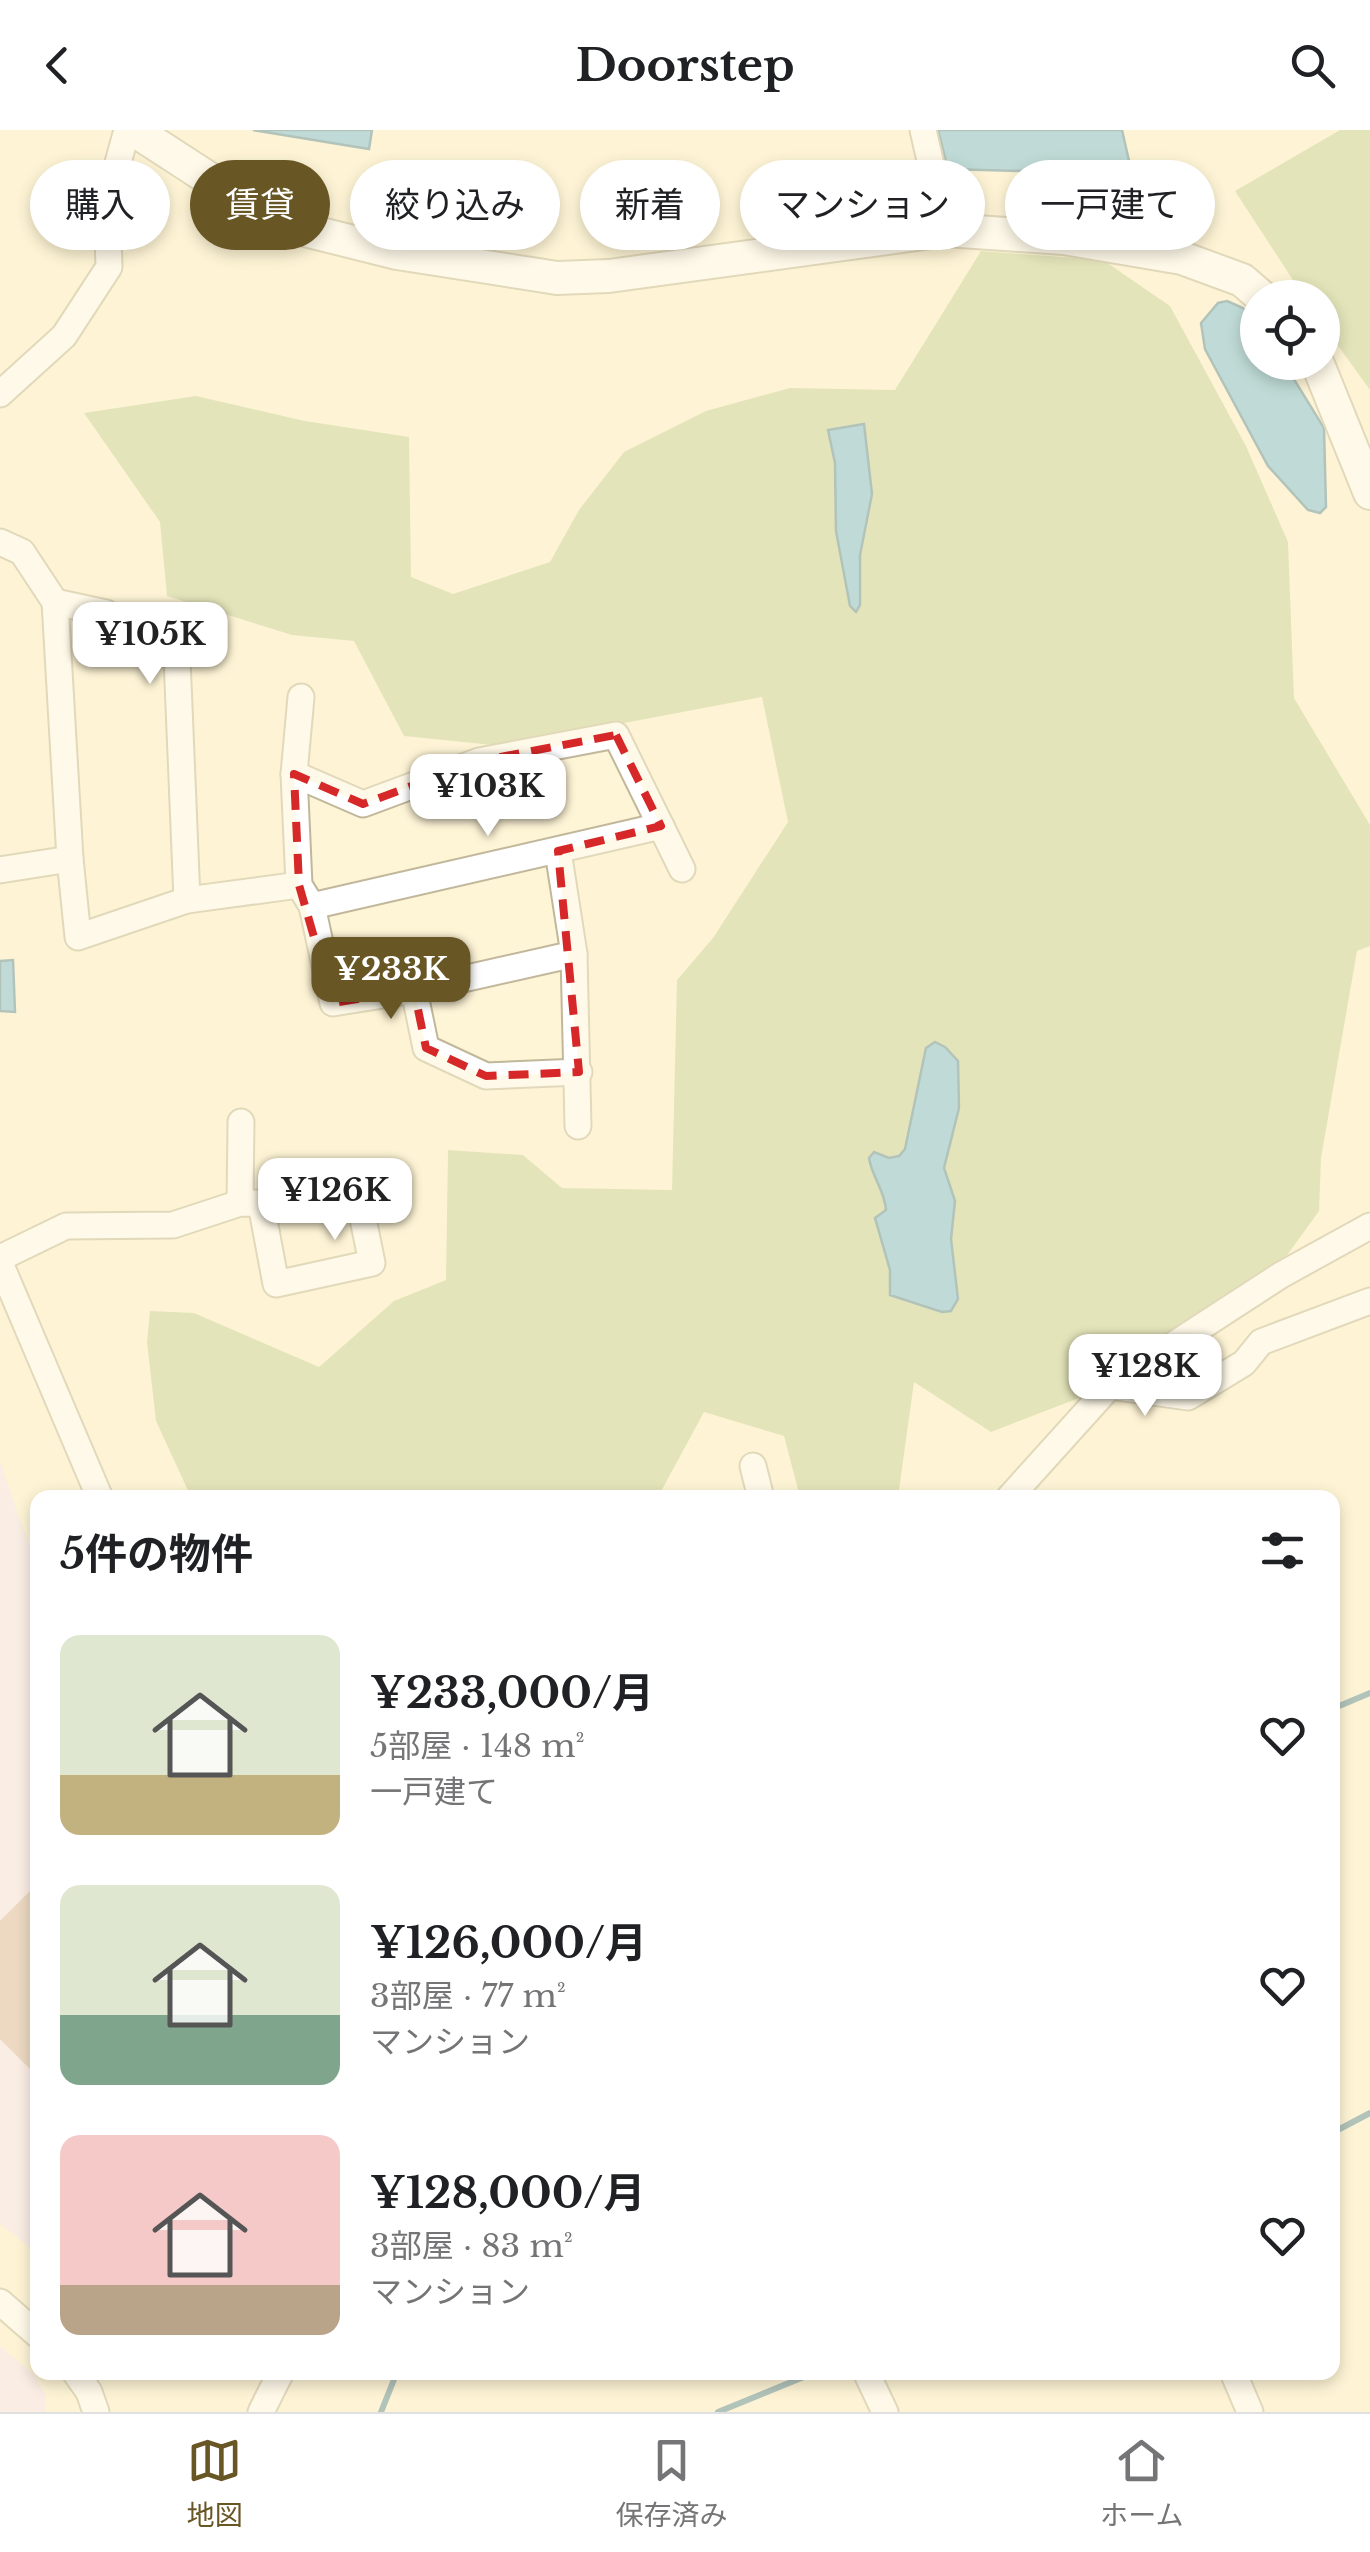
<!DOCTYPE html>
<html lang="ja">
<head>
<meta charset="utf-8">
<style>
  body { margin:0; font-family:"Libre Baskerville","Noto Sans JP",serif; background:#f6f6f6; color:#202124; height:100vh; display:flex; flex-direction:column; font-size:38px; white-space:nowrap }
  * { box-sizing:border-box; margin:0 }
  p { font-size:32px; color:#757577 }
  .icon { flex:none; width:55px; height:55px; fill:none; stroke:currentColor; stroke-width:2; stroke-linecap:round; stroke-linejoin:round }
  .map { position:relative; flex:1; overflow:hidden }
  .sheet { position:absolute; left:30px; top:1360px; width:1310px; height:890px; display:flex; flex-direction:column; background:#fff; border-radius:20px; box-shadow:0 5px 15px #0003 }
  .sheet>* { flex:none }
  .banner { position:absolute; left:30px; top:30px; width:1310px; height:90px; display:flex; gap:20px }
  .controls { position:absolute; left:1240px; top:150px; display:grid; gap:20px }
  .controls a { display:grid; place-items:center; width:100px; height:100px; border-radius:50%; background:#fff; box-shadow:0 5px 15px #0003; font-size:50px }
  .price { position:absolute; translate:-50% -85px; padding:0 22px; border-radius:20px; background:#fff; color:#222; font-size:32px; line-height:65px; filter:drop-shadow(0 2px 5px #0008) }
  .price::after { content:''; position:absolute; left:50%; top:60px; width:30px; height:22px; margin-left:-15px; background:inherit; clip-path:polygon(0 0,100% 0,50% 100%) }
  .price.active { background:#685624; color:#fff }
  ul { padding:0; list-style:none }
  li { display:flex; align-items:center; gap:30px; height:250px; padding:0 30px }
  li span { display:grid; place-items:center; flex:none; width:280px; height:200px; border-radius:20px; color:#555 }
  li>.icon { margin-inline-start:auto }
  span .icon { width:120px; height:120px; fill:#fffc; stroke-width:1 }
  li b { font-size:42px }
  h2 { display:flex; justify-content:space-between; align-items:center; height:120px; padding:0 30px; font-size:42px }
  .chip { padding:0 35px; border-radius:45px; background:#fff; box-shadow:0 5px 15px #0003; font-size:35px; line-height:90px }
  .chip.active { background:#685624; color:#fff }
  header { display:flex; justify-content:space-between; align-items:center; height:130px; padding:0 30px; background:#fff; font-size:45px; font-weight:700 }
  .dock { display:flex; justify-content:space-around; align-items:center; height:140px; border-top:2px solid #e0e0e0; background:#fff; font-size:28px; color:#757577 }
  .dock a { display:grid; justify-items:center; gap:5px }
  .dock .active { color:#685624 }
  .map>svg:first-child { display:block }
  .industrial { fill:#f5e4f5 }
  .green { fill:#c6d199 }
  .water { fill:#76bcda; stroke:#58889a; stroke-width:2.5 }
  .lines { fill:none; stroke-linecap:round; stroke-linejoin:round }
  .stream { stroke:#58889a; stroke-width:6 }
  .building { fill:#d9b8ac }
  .minor-casing { stroke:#c1b79a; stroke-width:29 }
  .major-casing { stroke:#c1b79a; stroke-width:36 }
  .minor { stroke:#fff; stroke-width:25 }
  .major { stroke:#fff; stroke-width:32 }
  .marked { fill:none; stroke:#d62828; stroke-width:8; stroke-dasharray:20 12; stroke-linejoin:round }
</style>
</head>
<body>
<header><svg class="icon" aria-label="back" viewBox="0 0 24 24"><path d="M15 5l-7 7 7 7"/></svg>Doorstep<svg class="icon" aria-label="search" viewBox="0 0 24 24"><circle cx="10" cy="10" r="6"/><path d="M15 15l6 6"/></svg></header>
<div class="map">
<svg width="1370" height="2282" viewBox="0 0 1370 2282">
  <rect width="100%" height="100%" fill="#fef4d6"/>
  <g class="industrial">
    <path d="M 0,1332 L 37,1437 L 37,2123 L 0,2094 Z"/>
    <path d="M 0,2216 L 34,2245 L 45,2265 L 46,2282 L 0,2282 Z"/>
  </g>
  <g class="green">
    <path d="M 1340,0 L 1370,0 L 1370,260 L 1323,195 L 1322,168 L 1304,167 L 1235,61 Z"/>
    <path d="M 981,121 L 1103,130 L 1170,176 L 1246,316 L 1288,412 L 1294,568 L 1370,695 L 1370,816 L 1357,821 L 1321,1028 L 1319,1081 L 1262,1160 L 1110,1256 L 991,1302 L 914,1252 L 898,1367 L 800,1367 L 784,1306 L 704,1282 L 658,1367 L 191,1367 L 156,1291 L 147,1212 L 150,1181 L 194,1183 L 319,1237 L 394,1171 L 446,1150 L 448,1020 L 523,1025 L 562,1058 L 672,1060 L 677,850 L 713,808 L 788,692 L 762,567 L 503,616 L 404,606 L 354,511 L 292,505 L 167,466 L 160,392 L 84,283 L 196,266 L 305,291 L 409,307 L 411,447 L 453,464 L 550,432 L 579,380 L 624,322 L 706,281 L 790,258 L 895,260 Z"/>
  </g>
  <g class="water">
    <path d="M 253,0 L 372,0 L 369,19 Z"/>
    <path d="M 938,0 L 1122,0 L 1132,44 L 948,39 Z"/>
    <path d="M 1227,171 L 1243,178 L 1257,191 L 1258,232 L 1284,233 L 1324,298 L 1326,377 L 1320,383 L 1308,380 L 1268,336 L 1205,219 L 1201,193 L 1218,173 Z"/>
    <path d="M 864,294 L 872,364 L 860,425 L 860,475 L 856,482 L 850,476 L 836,401 L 835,333 L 828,300 Z"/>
    <path d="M 13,830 L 15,882 L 0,881 L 0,831 Z"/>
    <path d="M 935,912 L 945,917 L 958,931 L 959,978 L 944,1038 L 955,1071 L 951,1109 L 958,1169 L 951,1181 L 942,1182 L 890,1165 L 890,1140 L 875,1088 L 886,1080 C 885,1061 872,1047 869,1028 L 874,1022 L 889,1028 L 899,1026 L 905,1019 L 926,918 Z"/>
  </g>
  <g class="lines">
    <g class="stream">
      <path d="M 1332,1579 L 1370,1563"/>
      <path d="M 1332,2003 L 1370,1983"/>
      <path d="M 381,2282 L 397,2242"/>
      <path d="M 718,2282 L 816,2242"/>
    </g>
  </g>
  <path class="building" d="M 31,1760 L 38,1766 L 38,1947 L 0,1909 L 0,1791 Z"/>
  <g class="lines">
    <defs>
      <g id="minor">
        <path d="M 923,0 L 946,100"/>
        <path d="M 0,264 L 64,206 L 109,137 L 107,73 L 127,0"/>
        <path d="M 0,412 L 22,422 L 55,472 L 106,483 L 137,512 L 177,528 L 187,770"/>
        <path d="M 55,472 L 70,729"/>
        <path d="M 301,567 L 294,644 L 299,755 L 312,776 L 661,696"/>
        <path d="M 294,644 L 363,674 L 479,631 L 616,605 L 682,739"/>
        <path d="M 558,721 L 574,824 L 578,996"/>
        <path d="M 0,740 L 70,729 L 78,807 L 187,770 L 299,755"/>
        <path d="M 312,776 L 333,873 L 414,860 L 574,824"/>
        <path d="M 414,860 L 426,918 L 486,946 L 579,942"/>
        <path d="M 240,1073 L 241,992"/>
        <path d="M 0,1128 L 66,1096 L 173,1095 L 240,1073 L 360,1074 L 372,1133 L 276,1154 L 261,1074"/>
        <path d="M 0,1133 L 100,1368"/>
        <path d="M 1110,1256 L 1188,1267 L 1244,1233 L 1261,1212 L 1370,1171"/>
        <path d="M 753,1336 L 761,1368"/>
        <path d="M 1009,1368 L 1110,1256 L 1281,1145 L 1370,1096"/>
        <path d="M 0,2172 L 38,2205"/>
        <path d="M 75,2242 L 89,2262 L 96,2282"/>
        <path d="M 866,2242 L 885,2282"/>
        <path d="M 1233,2242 L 1250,2282"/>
        <path d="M 261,2282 L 281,2242"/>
      </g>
      <g id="major">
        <path d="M 134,0 L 231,63 L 301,99 L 397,123 L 557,148 L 609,146 L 946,100 L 1064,108 L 1182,128 L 1242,150 L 1263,168"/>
        <path d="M 1317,232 L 1370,363"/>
      </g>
    </defs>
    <use href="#minor" class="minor-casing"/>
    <use href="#major" class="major-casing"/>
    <use href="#minor" class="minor"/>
    <use href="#major" class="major"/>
  </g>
  <path d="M0 0H1370V2282H0ZM 616,605 L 661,696 L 558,721 L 579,942 L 486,946 L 426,918 L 414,860 L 333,873 L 299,755 L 294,644 L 363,674 L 479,631 Z" fill="#fef4d6" fill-opacity=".55" fill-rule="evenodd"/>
  <path class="marked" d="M 616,605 L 661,696 L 558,721 L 579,942 L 486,946 L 426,918 L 414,860 L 333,873 L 299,755 L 294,644 L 363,674 L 479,631 Z"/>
</svg>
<div class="controls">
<a><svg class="icon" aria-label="locate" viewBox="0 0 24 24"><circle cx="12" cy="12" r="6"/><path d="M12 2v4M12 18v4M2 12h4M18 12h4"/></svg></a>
</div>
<b class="price" style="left:150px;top:557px">¥105K</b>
<b class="price" style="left:488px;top:709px">¥103K</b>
<b class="price active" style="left:391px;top:892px">¥233K</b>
<b class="price" style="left:335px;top:1113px">¥126K</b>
<b class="price" style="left:1145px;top:1289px">¥128K</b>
<div class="banner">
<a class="chip">購入</a>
<a class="chip active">賃貸</a>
<a class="chip">絞り込み</a>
<a class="chip">新着</a>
<a class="chip">マンション</a>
<a class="chip">一戸建て</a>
</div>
<section class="sheet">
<h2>5件の物件<svg class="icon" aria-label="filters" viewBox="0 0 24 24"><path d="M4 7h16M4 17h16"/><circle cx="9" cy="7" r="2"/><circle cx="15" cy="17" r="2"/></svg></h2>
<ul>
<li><span style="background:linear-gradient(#dfe7d0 70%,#c2b280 0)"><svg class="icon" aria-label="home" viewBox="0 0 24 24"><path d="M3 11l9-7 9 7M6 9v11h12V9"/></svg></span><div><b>¥233,000/月</b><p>5部屋 · 148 m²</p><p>一戸建て</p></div><svg class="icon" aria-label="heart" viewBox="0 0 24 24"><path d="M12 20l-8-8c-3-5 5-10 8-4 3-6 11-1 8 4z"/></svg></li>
<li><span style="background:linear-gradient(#dfe7d0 65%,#7fa58c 0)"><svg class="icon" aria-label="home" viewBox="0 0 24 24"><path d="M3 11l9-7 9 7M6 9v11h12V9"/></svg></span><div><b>¥126,000/月</b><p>3部屋 · 77 m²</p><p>マンション</p></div><svg class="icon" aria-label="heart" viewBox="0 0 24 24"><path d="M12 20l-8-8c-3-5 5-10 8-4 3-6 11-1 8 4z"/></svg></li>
<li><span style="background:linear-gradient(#f6c9c9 75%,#b9a48a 0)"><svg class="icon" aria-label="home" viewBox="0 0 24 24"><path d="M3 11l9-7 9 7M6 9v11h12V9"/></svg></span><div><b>¥128,000/月</b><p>3部屋 · 83 m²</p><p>マンション</p></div><svg class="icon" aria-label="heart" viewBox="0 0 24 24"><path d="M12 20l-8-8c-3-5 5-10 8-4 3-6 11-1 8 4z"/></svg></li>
</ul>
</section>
</div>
<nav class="dock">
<a class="active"><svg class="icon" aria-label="map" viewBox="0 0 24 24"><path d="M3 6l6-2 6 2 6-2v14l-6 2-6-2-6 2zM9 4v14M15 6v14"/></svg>地図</a>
<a><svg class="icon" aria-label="saved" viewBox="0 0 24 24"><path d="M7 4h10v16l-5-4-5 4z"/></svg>保存済み</a>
<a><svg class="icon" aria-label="home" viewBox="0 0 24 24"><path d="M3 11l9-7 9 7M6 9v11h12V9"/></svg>ホーム</a>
</nav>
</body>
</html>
